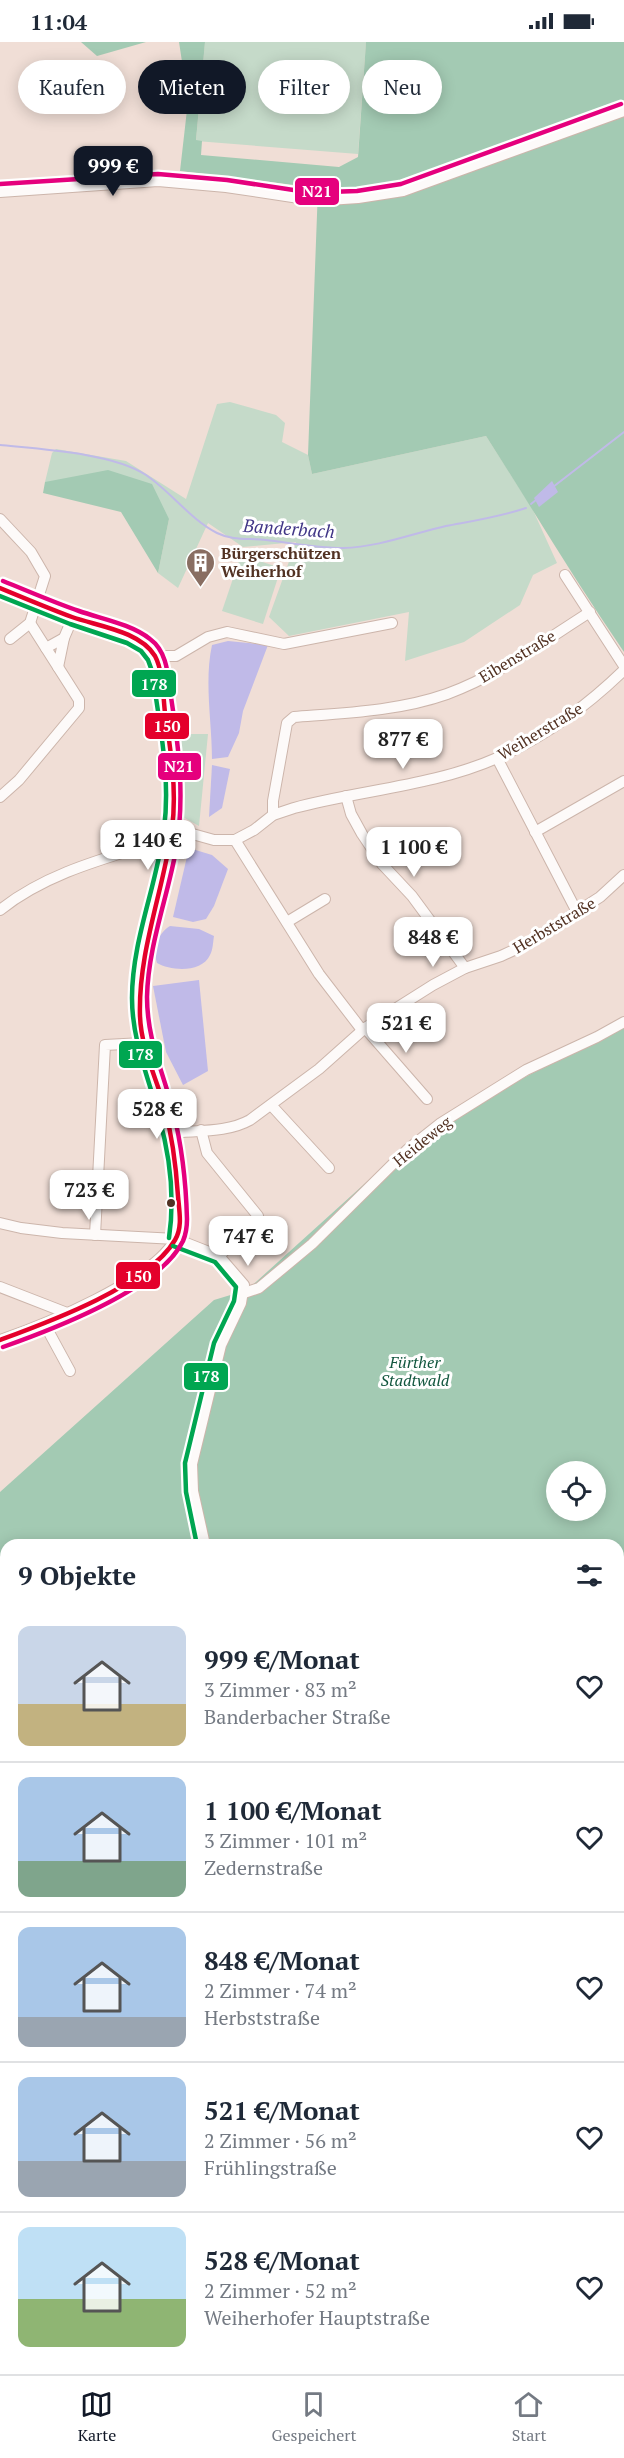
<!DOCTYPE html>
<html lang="de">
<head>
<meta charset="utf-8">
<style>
  body { margin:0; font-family:"PT Serif",serif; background:#f6f6f7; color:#1f2937; height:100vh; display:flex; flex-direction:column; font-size:22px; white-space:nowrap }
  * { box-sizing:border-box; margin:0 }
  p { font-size:20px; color:#747a83 }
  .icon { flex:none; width:33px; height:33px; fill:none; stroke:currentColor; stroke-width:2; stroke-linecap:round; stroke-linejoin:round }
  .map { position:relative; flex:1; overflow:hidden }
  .details { position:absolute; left:0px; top:1497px; width:624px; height:836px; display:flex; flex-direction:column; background:#fff; border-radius:18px 18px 0 0; box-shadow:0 3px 15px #0003 }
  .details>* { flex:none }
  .hud { position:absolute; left:18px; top:18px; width:588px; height:54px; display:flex; gap:12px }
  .fabs { position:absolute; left:546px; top:1419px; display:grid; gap:12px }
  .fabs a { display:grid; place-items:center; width:60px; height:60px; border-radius:50%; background:#fff; box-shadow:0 3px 15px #0003; font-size:30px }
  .price { position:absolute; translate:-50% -51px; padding:0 14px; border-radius:12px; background:#fff; color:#222; font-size:20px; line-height:39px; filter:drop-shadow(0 2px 3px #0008) }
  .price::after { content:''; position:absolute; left:50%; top:36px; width:18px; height:14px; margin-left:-9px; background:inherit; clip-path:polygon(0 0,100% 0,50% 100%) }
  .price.current { background:#111827; color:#fff }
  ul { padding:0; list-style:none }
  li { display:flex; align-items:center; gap:18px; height:150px; padding:0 18px }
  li+li { border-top:2px solid #e0e1e3 }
  li span { display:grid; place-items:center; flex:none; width:168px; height:120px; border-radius:12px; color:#555 }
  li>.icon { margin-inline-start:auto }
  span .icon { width:72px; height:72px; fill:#fffc; stroke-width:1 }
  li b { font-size:26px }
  h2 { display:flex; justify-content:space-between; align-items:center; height:72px; padding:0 18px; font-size:26px }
  .chip { padding:0 21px; border-radius:27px; background:#fff; box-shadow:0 3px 15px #0003; font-size:21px; line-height:54px }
  .chip.current { background:#111827; color:#fff }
  .status { display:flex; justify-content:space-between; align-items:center; height:42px; padding:0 30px; background:#fff; direction:ltr }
  .status svg { height:16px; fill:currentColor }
  .tabs { display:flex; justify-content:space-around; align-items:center; height:84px; border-top:2px solid #e0e1e3; background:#fff; font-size:16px; color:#747a83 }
  .tabs a { display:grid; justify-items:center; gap:3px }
  .tabs .current { color:#111827 }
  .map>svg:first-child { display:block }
  .green { fill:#c5dac9 }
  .forest { fill:#a3cab3; fill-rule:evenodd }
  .water { fill:#c0bae8 }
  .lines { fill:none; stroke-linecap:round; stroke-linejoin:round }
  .stream { stroke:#c0bae8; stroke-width:2 }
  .minor-casing { stroke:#ccb5ab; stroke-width:12 }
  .minor { stroke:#fdfaf9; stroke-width:10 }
  .bus-1-casing { stroke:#fff; stroke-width:9 }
  .bus-2-casing { stroke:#fff; stroke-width:9 }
  .bus-3-casing { stroke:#fff; stroke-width:9 }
  .bus-1 { stroke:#e4002b; stroke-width:4.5 }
  .bus-2 { stroke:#00a651; stroke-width:4.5 }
  .bus-3 { stroke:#e5007d; stroke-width:4.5 }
  .bus-dot { fill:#523223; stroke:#fff; stroke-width:2 }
  .labels { text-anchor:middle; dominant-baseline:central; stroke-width:6; stroke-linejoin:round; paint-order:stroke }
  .poi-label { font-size:16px; font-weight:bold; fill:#523223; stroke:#fff; text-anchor:start }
  .street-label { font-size:16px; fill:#523223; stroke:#fff }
  .park-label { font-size:16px; font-style:italic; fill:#11563e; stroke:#fff }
  .water-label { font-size:18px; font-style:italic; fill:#403586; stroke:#fff }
  .line-badge { stroke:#fff; stroke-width:2 }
  .badge-label { font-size:16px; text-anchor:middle; font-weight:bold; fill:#fff }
</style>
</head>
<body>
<div class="status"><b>11:04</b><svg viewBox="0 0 49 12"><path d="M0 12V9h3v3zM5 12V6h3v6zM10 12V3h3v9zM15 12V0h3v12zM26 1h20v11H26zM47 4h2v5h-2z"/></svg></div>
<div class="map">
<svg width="624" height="2332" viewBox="0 0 624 2332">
  <rect width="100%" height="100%" fill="#f0ded6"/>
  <g class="green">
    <path d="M 205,0 L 366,0 L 358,112 L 196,99 Z"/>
    <path d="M 230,360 L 276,373 L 285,381 L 282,400 L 308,413 L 312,432 L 486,394 L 532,466 L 557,521 L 533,533 L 520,563 L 464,600 L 405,619 L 409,570 L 289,594 L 269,575 L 296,500 L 243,505 L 208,481 L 178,546 L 158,531 L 169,477 L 45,440 L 52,411 L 56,407 L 126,419 L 186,457 L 217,362 Z"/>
    <path d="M 241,513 L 281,526 L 263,582 L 222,569 Z"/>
    <path d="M 180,692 L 208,692 L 199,784 L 183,775 L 184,732 Z"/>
  </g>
  <g class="forest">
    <path d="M 81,0 L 146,0 L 97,14 Z"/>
    <path d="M 179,0 L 205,0 L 196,98 L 202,99 L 201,113 L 339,125 L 358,115 L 366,0 L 624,0 L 624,610 C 576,540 532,466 486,394 L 312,432 L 308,413 L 318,146 L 180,129 L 188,59 Z"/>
    <path d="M 108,428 L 152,442 L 169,477 L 158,531 L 121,470 L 43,451 L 45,440 Z"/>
    <path d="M 624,983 L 624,2332 L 0,2332 L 0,1450 L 214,1258 L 247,1248 L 424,1088 ZM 556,1430 L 596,1430 L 596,1468 L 556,1468 ZM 6,1503 L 618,1503 L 618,2326 L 6,2326 Z"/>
  </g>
  <g class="water">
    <path d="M 552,439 L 558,450 L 539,465 L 534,456 Z"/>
    <path d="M 228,599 L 268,603 L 243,669 L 239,691 L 228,715 L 212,717 C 212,680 204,640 212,603 Z"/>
    <path d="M 212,723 L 230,727 L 222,766 L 209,775 Z"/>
    <path d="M 189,806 L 212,813 L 228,827 L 214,864 L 206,877 L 193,880 L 173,875 Z"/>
    <path d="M 170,884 L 199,887 L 214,894 C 213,900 213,908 210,913 C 202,931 171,929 157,921 C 153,907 157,892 170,884 Z"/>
    <path d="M 199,938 L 208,1029 L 183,1043 L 166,1010 L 153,944 Z"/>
  </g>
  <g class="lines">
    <g class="stream">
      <path d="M 0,403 C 40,407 113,411 146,433 C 170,449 191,478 217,491 C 233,499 249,496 266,498 C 291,501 317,506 343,506 C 379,505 411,492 446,484 C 472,479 499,475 526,466"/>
      <path d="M 553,445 L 624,390"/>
      <path d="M 531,462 L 536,458"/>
      <path d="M 618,1744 L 624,1731"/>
      <path d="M 0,2215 L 6,2213"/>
    </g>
    <defs>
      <g id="minor">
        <path d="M 0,150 L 158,139 L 226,145 L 299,156 L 328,158 L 358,156 L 403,149 L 624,69"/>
        <path d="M 0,477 L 31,510 L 45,534 L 30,581 L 10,597"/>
        <path d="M 565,533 L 624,624"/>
        <path d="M 0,546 L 73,575 L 130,594 L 146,603 L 155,614 L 159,627 C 166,679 178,733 172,785 C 164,850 135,911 140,977 C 141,1006 155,1032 163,1060 C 172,1090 176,1122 178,1154 C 179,1168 182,1186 175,1198 C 152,1239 44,1283 0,1298"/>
        <path d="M 30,581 L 58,625 L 64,596"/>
        <path d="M 46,606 L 64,596 L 73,575"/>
        <path d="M 155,614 L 176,614 L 208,595 L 227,590 L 284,602 L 392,581"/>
        <path d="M 497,716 L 577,870"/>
        <path d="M 346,754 L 351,772 L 362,792 L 382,822 L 412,854 L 465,926"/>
        <path d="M 0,755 L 19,738 L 79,666 L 79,658 L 58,625"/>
        <path d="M 273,773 L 273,759 L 287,681 L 294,675 C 345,671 399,669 447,652 C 499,633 544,599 590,570"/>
        <path d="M 171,786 L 214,798 L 235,798 L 254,788 L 273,773 L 294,766 C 360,748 434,744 497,716 C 544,695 587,664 624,628"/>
        <path d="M 535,790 L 624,739"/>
        <path d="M 235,798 L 319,932 L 362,988"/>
        <path d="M 0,868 C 49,829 111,815 170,796"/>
        <path d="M 287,880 L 325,857"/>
        <path d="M 365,986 L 427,1057"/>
        <path d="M 271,1063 L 329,1126"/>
        <path d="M 201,1088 L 207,1111 L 258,1174 L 257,1178 L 219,1214"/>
        <path d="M 170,1091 C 196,1088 227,1091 250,1078 L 319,1027 L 365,986 L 433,943 L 465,926 L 501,914 L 527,902 L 600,855 L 624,833"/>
        <path d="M 0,1181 L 21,1186 L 62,1191 L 176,1197 L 219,1214 L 244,1243 L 241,1261 L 221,1303 L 192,1422 L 193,1449 L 205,1503"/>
        <path d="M 95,1193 L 105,1003 L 143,1001"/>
        <path d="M 0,1245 L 67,1271"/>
        <path d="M 244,1251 L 259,1246 L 312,1202 L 407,1108 L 441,1081 L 526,1028 L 597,995 L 624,980"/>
        <path d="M 45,1283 L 70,1329"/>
        <path d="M 618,1871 L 624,1875"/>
      </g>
    </defs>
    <use href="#minor" class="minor-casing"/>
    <use href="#minor" class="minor"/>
    <defs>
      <path id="bus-1" d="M 0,546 C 24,556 48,566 72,575 C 97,584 140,589 155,614 C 163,629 163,653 165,671 C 171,709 177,749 172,787 C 163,850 138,910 140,974 C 141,1005 155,1033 164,1063 C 172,1093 176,1123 178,1154 C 179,1168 183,1185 175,1198 C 148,1244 49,1280 0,1298"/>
      <g id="bus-2">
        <path d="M 0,554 L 70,582 L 127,601 L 141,609 L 148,618 L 152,629 C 159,680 171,734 164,787 C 157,843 132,898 132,956 C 132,998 148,1034 159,1075 C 170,1114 175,1155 169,1196"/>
        <path d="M 173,1204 L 215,1220 L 236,1245 L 234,1259 L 214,1301 L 185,1421 L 186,1450 L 197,1503"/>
      </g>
      <g id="bus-3">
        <path d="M 0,142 L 158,132 L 227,138 L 300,149 L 328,150 L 357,149 L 401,142 L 621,62"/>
        <path d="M 3,1305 C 51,1288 160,1247 183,1199 C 186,1192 187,1184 187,1177 C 186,1141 182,1104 173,1069 C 163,1029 147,998 147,955 C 148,905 167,857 176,808 C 185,757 179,706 171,655 C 168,635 168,610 150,597 C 131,582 102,577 79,569 C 53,560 28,549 3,539"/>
      </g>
    </defs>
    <use href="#bus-1" class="bus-1-casing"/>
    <use href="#bus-2" class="bus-2-casing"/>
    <use href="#bus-3" class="bus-3-casing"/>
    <use href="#bus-1" class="bus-1"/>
    <use href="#bus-2" class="bus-2"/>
    <use href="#bus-3" class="bus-3"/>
  </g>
  <defs>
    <symbol id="building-pin" viewBox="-11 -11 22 30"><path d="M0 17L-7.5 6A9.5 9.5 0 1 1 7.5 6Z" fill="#896e62" stroke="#fff"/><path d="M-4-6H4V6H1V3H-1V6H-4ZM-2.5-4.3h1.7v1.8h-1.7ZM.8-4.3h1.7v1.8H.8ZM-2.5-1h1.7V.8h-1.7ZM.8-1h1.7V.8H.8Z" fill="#fff"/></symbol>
  </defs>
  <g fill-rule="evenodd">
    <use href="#building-pin" x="184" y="504" width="33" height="45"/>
  </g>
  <circle class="bus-dot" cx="171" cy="1161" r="5"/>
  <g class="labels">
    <g class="poi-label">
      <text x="221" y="511">Bürgerschützen<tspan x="221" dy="18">Weiherhof</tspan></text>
    </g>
    <g class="street-label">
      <text transform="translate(517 614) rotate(-31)">Eibenstraße</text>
      <text transform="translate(540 689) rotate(-31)">Weiherstraße</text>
      <text transform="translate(554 883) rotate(-31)">Herbststraße</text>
      <text transform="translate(422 1099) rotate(-39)">Heideweg</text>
    </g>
    <g class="park-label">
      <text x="415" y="1320">Fürther<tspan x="415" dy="18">Stadtwald</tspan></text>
    </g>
    <g class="water-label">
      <text transform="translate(289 486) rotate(4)">Banderbach</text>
    </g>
  </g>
  <g class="line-badge">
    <rect x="294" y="135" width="46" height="29" rx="6" fill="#e5007d"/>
    <rect x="131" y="627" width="46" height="29" rx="6" fill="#00a651"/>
    <rect x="144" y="670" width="46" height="28" rx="6" fill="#e4002b"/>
    <rect x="157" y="710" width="45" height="29" rx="6" fill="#e5007d"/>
    <rect x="118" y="998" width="45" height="29" rx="6" fill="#00a651"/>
    <rect x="115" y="1219" width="46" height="29" rx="6" fill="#e4002b"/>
    <rect x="183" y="1320" width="46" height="29" rx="6" fill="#00a651"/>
  </g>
  <g class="badge-label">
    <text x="317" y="155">N21</text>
    <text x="154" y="648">178</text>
    <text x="167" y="690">150</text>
    <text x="179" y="730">N21</text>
    <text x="140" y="1018">178</text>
    <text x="138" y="1240">150</text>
    <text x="206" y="1340">178</text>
  </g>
</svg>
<div class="fabs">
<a><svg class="icon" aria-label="locate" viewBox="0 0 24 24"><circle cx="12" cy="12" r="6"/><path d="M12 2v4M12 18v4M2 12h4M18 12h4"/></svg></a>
</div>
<b class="price current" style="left:113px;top:155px">999 €</b>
<b class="price" style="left:403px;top:728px">877 €</b>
<b class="price" style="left:148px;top:829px">2 140 €</b>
<b class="price" style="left:414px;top:836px">1 100 €</b>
<b class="price" style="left:433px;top:926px">848 €</b>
<b class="price" style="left:406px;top:1012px">521 €</b>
<b class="price" style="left:157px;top:1098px">528 €</b>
<b class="price" style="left:89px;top:1179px">723 €</b>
<b class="price" style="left:248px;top:1225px">747 €</b>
<div class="hud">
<a class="chip">Kaufen</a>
<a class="chip current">Mieten</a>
<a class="chip">Filter</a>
<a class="chip">Neu</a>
</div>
<section class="details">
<h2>9 Objekte<svg class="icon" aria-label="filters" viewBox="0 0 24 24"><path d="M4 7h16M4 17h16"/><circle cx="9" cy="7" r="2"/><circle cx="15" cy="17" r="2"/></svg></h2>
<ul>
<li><span style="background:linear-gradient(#c9d6e8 65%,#c2b280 0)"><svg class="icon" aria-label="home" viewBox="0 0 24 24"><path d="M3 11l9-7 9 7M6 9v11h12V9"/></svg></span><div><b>999 €/Monat</b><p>3 Zimmer · 83 m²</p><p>Banderbacher Straße</p></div><svg class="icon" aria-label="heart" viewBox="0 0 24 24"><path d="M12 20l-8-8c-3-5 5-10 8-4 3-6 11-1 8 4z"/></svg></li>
<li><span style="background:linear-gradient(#a9c7e8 70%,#7fa58c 0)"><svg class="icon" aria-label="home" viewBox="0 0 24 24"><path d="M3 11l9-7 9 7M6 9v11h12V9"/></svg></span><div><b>1 100 €/Monat</b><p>3 Zimmer · 101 m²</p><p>Zedernstraße</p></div><svg class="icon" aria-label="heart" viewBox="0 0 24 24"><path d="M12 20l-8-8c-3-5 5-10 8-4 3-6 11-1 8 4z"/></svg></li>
<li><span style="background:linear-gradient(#a9c7e8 75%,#9aa5b1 0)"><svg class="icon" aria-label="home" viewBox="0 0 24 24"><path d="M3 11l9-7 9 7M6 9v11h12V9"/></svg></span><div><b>848 €/Monat</b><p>2 Zimmer · 74 m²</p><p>Herbststraße</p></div><svg class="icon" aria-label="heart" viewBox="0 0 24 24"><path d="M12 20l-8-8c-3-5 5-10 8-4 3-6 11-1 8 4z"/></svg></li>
<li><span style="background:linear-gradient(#a9c7e8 70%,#9aa5b1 0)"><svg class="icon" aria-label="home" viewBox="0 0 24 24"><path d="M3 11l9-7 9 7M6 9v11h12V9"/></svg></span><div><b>521 €/Monat</b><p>2 Zimmer · 56 m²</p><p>Frühlingstraße</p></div><svg class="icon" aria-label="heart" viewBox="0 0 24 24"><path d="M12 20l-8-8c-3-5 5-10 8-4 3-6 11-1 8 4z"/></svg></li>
<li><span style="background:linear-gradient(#bfe0f5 60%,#8fb573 0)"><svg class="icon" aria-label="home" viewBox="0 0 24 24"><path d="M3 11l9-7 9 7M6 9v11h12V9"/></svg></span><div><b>528 €/Monat</b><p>2 Zimmer · 52 m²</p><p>Weiherhofer Hauptstraße</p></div><svg class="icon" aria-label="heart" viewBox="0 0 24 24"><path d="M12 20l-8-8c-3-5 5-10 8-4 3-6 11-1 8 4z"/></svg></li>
</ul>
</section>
</div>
<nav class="tabs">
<a class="current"><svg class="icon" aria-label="map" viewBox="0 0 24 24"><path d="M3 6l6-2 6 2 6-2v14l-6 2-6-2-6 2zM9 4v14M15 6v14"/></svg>Karte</a>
<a><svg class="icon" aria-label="saved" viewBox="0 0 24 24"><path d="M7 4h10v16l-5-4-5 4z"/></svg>Gespeichert</a>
<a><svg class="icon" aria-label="home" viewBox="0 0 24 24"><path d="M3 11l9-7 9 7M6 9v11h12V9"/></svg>Start</a>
</nav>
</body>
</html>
